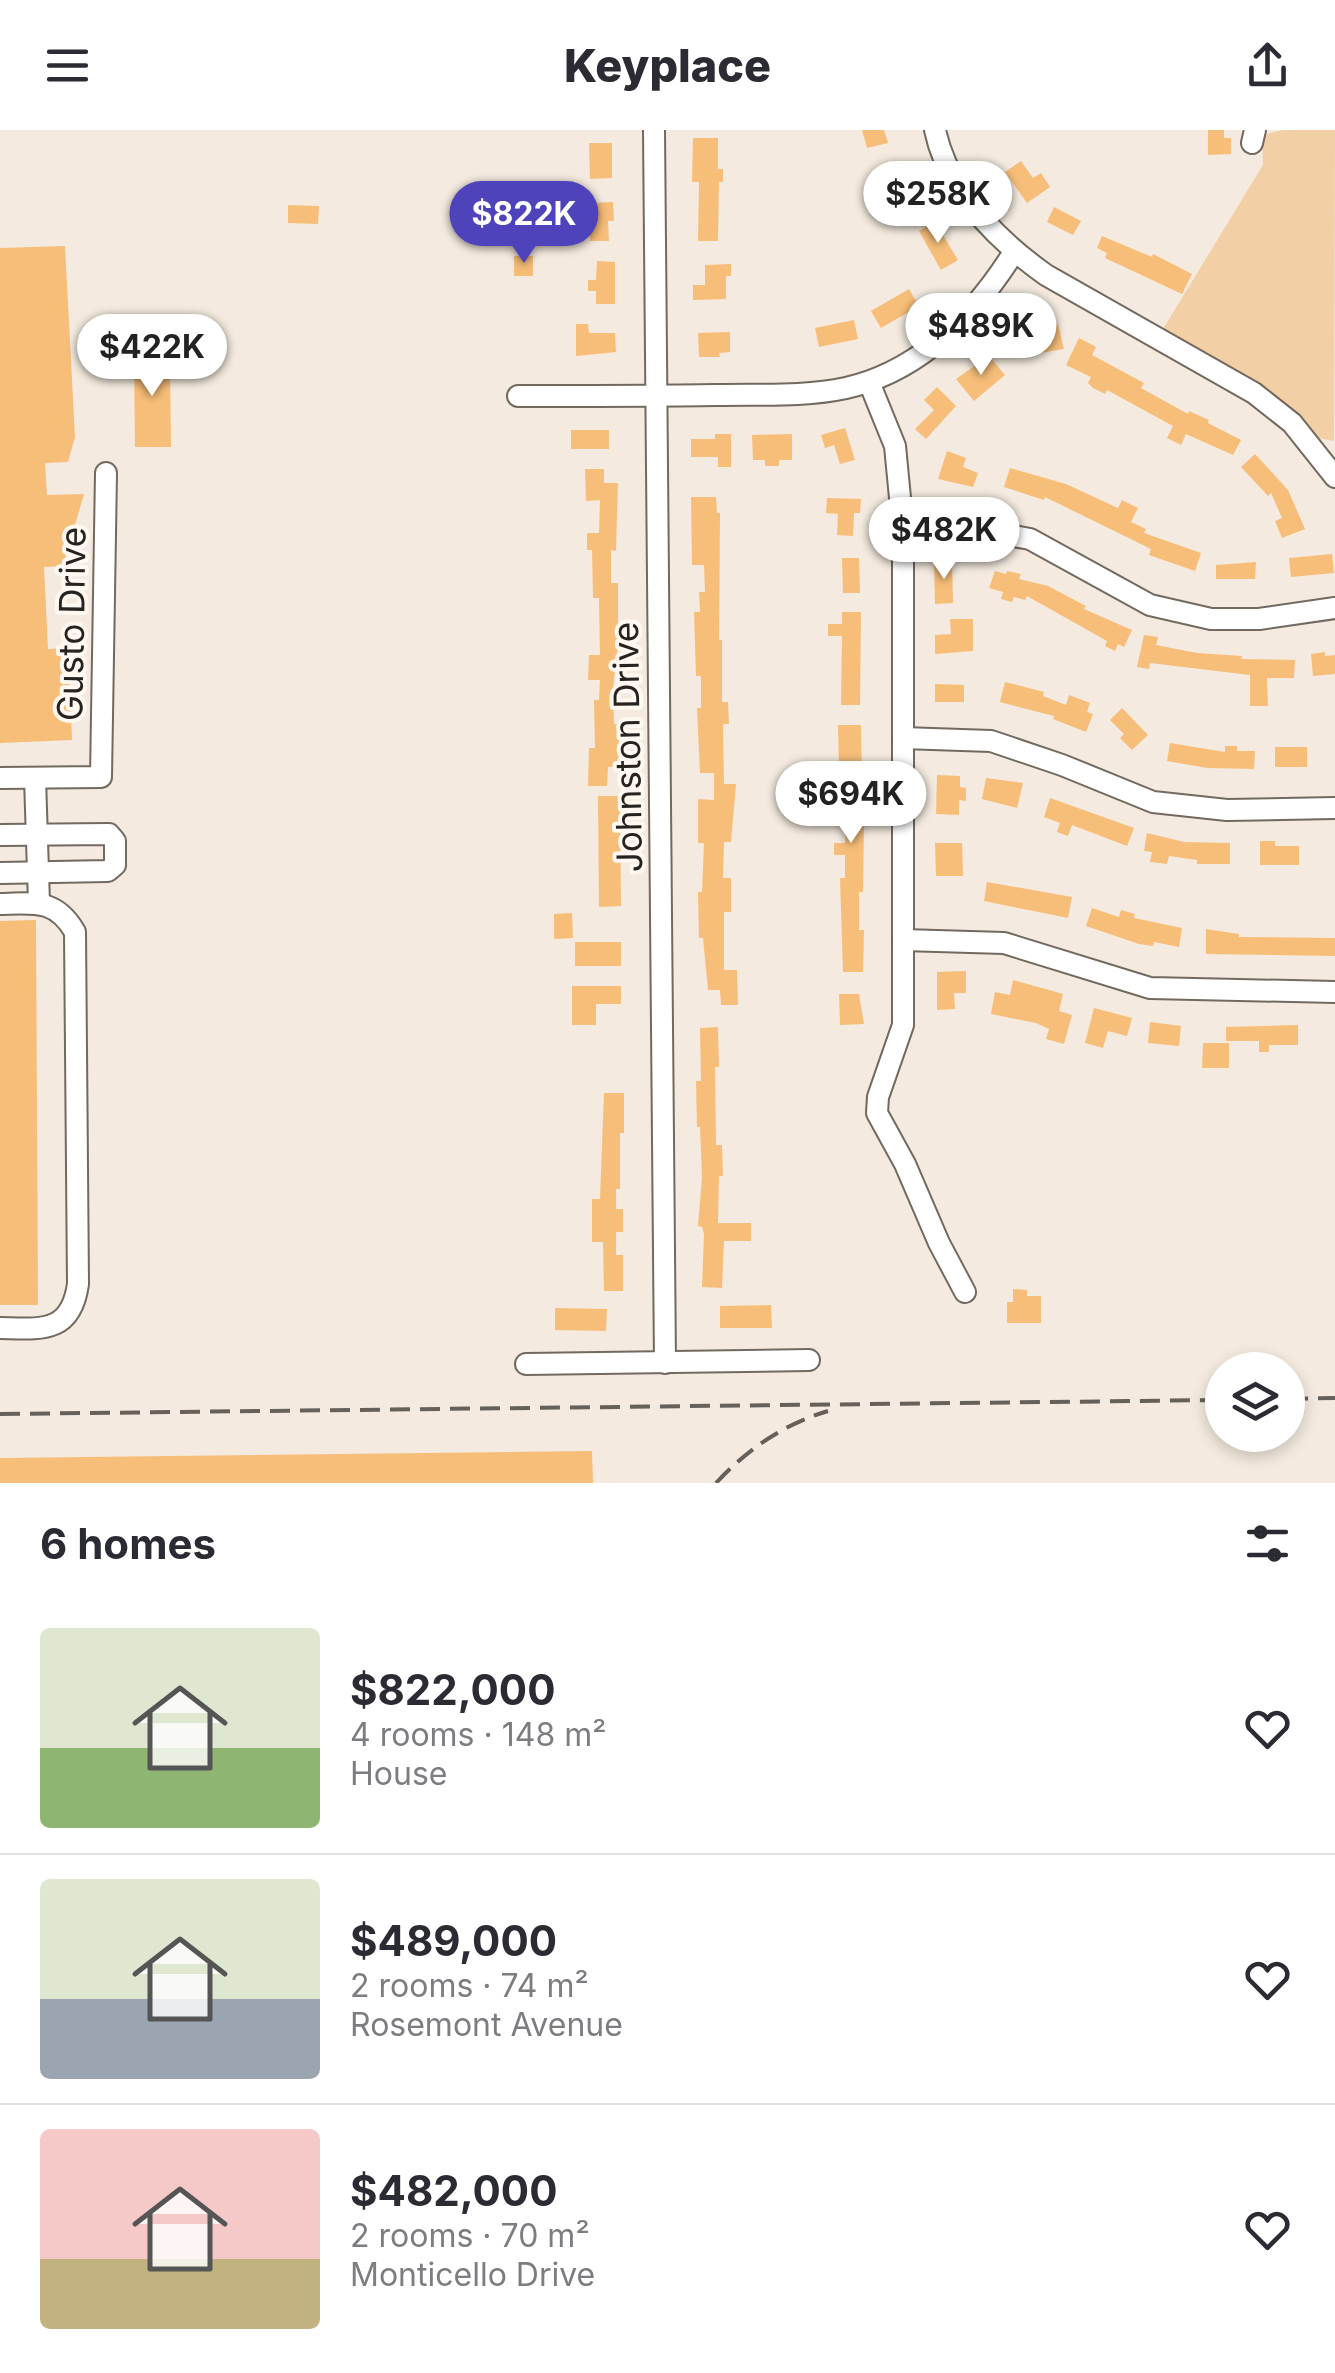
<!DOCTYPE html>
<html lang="en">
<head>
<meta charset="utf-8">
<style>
  body { margin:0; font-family:Inter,sans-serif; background:#f2f2f3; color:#2b2b33; height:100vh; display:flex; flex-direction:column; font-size:38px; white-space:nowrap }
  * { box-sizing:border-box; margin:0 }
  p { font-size:32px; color:#7c7c81 }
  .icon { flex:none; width:55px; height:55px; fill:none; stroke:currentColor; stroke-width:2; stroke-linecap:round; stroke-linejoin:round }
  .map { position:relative; height:1353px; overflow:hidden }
  .panel { display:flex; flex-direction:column; background:#fff; flex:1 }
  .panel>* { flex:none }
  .controls { position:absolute; left:1205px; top:1222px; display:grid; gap:20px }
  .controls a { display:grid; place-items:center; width:100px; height:100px; border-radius:50%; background:#fff; box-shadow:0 5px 15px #0003; font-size:50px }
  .price { position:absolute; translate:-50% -85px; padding:0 22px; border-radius:35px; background:#fff; color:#222; font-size:32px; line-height:65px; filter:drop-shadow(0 2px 5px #0008) }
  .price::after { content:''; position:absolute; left:50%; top:60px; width:30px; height:22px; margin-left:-15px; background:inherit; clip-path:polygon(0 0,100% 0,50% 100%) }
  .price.selected { background:#4e43ba; color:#fff }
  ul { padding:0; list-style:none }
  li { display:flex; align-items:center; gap:30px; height:250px; padding:0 40px }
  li+li { border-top:2px solid #e1e1e2 }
  li span { display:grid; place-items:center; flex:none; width:280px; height:200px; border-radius:10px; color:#555 }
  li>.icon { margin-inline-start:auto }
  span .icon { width:120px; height:120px; fill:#fffc; stroke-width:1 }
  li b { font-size:42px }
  h2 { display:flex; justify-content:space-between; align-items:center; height:120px; padding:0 40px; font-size:42px }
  header { display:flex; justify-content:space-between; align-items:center; height:130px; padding:0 40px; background:#fff; font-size:45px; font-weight:800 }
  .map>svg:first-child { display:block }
  .green { fill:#f2cfa5 }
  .building { fill:#f7be79 }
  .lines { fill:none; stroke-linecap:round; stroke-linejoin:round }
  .minor-casing { stroke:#72695f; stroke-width:24 }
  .minor { stroke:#fff; stroke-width:20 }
  .rail { stroke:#66605a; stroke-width:4; stroke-dasharray:20 10; stroke-linecap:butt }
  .labels { text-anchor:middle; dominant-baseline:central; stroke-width:8; stroke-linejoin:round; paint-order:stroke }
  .street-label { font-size:35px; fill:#26221e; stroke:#fef8f1 }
</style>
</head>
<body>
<header><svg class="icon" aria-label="menu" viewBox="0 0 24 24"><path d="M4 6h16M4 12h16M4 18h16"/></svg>Keyplace<svg class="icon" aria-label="share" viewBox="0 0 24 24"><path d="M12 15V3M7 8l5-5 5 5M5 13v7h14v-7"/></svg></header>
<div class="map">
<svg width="1335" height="1353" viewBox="0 0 1335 1353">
  <rect width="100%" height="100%" fill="#f4eadf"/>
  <path class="green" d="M 1283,0 L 1335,0 L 1334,311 L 1318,308 L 1265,261 L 1163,199 L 1263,35 L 1262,5 Z"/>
  <g class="building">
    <path d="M 862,0 L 884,0 L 888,13 L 867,18 Z"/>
    <path d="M 1208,0 L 1224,0 L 1224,8 L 1231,8 L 1231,24 L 1208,25 Z"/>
    <path d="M 693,8 L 718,8 L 718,39 L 723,39 L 723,52 L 719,52 L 718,111 L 698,111 L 699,52 L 692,52 Z"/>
    <path d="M 589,13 L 612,13 L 612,48 L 590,49 Z"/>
    <path d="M 1021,31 L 1033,48 L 1041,43 L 1050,57 L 1027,73 L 1005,42 Z"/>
    <path d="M 515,64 L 527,64 L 529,102 L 514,102 Z"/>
    <path d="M 613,72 L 614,91 L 608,91 L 609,111 L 590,111 L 590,73 Z"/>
    <path d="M 288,75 L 319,76 L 318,94 L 288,93 Z"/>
    <path d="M 1054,77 L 1081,91 L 1073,105 L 1047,92 Z"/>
    <path d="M 935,92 L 958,130 L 941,140 L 919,101 Z"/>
    <path d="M 1102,106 L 1152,127 L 1153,124 L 1192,144 L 1182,164 L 1105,128 L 1107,123 L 1097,118 Z"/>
    <path d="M 65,116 L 75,307 L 68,332 L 45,333 L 47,365 L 84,364 L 63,436 L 44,437 L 48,519 L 68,518 L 72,610 L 0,613 L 0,118 Z"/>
    <rect x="514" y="126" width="19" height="20"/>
    <path d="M 597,131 L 615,132 L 615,174 L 596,174 L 596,161 L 588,161 L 588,150 L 596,150 Z"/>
    <path d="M 731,134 L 731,146 L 726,146 L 726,169 L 693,170 L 693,155 L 705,155 L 705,135 Z"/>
    <path d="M 909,159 L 919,176 L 881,198 L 871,181 Z"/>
    <path d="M 1022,185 L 1025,201 L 1058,194 L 1064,219 L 1014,227 L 1006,188 Z"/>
    <path d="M 854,190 L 858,209 L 819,217 L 815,198 Z"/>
    <path d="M 576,194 L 588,194 L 589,203 L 615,203 L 616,222 L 576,226 Z"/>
    <path d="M 730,202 L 730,222 L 719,223 L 720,227 L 699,227 L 698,203 Z"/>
    <path d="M 1079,208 L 1096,217 L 1092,225 L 1144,253 L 1141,258 L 1188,284 L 1189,281 L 1209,290 L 1208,293 L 1241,310 L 1233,325 L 1186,304 L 1181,315 L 1167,308 L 1173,296 L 1107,260 L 1105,264 L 1093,258 L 1088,253 L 1091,247 L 1066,235 Z"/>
    <path d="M 156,210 L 157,234 L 170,234 L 171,317 L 135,317 L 134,234 L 139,234 L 138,211 Z"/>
    <path d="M 989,226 L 1005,245 L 974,271 L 956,249 Z"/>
    <path d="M 937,257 L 956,276 L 926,309 L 915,299 L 934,280 L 924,270 Z"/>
    <path d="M 845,298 L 855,330 L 840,334 L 834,315 L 825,318 L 821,305 Z"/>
    <rect x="571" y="300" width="38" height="19"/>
    <path d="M 715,304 L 731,304 L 731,337 L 718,337 L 718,327 L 691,327 L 691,309 L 715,309 Z"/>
    <path d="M 792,304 L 792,330 L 779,330 L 779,336 L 765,336 L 765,330 L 753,330 L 752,305 Z"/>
    <path d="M 947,321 L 966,328 L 963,337 L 978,343 L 973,357 L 938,349 Z"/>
    <path d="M 1255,324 L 1288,360 L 1305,399 L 1282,408 L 1275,391 L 1282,388 L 1271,363 L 1268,366 L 1241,337 Z"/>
    <path d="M 1010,338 L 1066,354 L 1118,378 L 1122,370 L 1138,378 L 1131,392 L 1146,399 L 1144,403 L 1201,423 L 1195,441 L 1149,425 L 1151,419 L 1045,367 L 1044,370 L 1004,357 Z"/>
    <path d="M 585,339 L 604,339 L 604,353 L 618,353 L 616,421 L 611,420 L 611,453 L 618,453 L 618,514 L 613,559 L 614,594 L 619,594 L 619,637 L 608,637 L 607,656 L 588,656 L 589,618 L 595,618 L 594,570 L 599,570 L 600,550 L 588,550 L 589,525 L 600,525 L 599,468 L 593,468 L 592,420 L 587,420 L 587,403 L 599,403 L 600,370 L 586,371 Z"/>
    <path d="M 691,367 L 716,367 L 717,383 L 720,383 L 719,510 L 722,510 L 722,572 L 728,572 L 729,594 L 723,594 L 724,654 L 736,654 L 731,712 L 724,712 L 723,748 L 731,748 L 731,782 L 724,782 L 724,840 L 737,840 L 738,875 L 721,875 L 720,860 L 708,860 L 703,808 L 699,808 L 698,762 L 702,762 L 704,713 L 698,713 L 698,669 L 714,670 L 714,643 L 700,643 L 697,578 L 701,578 L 701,546 L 696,546 L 694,482 L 700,482 L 699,462 L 705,462 L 704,435 L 692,435 Z"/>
    <path d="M 827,368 L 861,369 L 860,383 L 854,383 L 853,406 L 837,405 L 838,384 L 826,383 Z"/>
    <path d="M 1332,424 L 1334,443 L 1291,447 L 1289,428 Z"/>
    <path d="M 842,428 L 859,428 L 860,463 L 843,463 Z"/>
    <path d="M 952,429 L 953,473 L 935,474 L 934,430 Z"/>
    <path d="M 1256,432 L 1255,449 L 1216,449 L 1216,435 Z"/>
    <path d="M 995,441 L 1006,444 L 1007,441 L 1021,444 L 1019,449 L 1048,456 L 1086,476 L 1084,479 L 1132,500 L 1124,517 L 1118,514 L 1115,521 L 1105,516 L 1107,511 L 1027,466 L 1025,470 L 1014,467 L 1012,472 L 1001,469 L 1003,462 L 989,458 Z"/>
    <path d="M 842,482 L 861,482 L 860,575 L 841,575 L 842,506 L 828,506 L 828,494 L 842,494 Z"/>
    <path d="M 950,489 L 973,489 L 973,521 L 935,524 L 935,505 L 951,504 Z"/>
    <path d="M 1144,505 L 1158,507 L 1156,515 L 1197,523 L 1242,526 L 1241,529 L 1295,530 L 1294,548 L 1267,548 L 1268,576 L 1250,576 L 1250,545 L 1150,533 L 1149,539 L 1137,537 Z"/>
    <path d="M 1325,522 L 1325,526 L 1335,525 L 1335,544 L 1313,546 L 1311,524 Z"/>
    <path d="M 1005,552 L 1044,562 L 1043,566 L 1066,575 L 1069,565 L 1090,573 L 1087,582 L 1093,584 L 1086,602 L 1053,589 L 1054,586 L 1000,572 Z"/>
    <path d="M 935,554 L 964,555 L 964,572 L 935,572 Z"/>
    <path d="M 1122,578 L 1148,605 L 1132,620 L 1120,608 L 1124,604 L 1110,590 Z"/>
    <path d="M 838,595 L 861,595 L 862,657 L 858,657 L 858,694 L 864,694 L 863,762 L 859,762 L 859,800 L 864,800 L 863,842 L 843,842 L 840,748 L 845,748 L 845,725 L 834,725 L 834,713 L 845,713 L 845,682 L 840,682 Z"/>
    <path d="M 1170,613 L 1225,622 L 1225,616 L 1237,616 L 1237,621 L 1255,621 L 1254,639 L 1208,638 L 1167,631 Z"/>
    <rect x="1275" y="617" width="32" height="20"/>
    <path d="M 937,645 L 960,646 L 960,657 L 966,658 L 966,671 L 959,670 L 959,685 L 936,684 Z"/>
    <path d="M 986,648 L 1023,653 L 1017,678 L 982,669 Z"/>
    <path d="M 598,666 L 620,666 L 621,776 L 599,777 Z"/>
    <path d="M 1050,668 L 1134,698 L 1127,716 L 1072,695 L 1068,706 L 1057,702 L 1060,693 L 1044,687 Z"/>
    <path d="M 1147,703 L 1184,712 L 1230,713 L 1230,734 L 1197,734 L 1197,730 L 1169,726 L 1167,734 L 1150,732 L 1152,722 L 1144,721 Z"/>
    <path d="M 1260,711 L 1275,711 L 1275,716 L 1299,716 L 1299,735 L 1260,735 Z"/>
    <path d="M 935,713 L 962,713 L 963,746 L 936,746 Z"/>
    <path d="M 987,752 L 1072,767 L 1068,788 L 984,771 Z"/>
    <path d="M 1092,778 L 1119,787 L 1121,780 L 1135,784 L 1134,788 L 1182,798 L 1179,817 L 1154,812 L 1153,816 L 1139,814 L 1086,796 Z"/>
    <path d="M 572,783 L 573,808 L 554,809 L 554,784 Z"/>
    <path d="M 36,790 L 38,1175 L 0,1175 L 0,791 Z"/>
    <path d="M 1206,799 L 1239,804 L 1239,807 L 1335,808 L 1335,826 L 1206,824 Z"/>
    <rect x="575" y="812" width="46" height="24"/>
    <path d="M 966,841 L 966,863 L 954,863 L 955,879 L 937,880 L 937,842 Z"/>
    <path d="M 1013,850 L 1063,864 L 1059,881 L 1072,885 L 1064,914 L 1046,909 L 1049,899 L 1036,893 L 991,884 L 995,862 L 1010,865 Z"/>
    <path d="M 572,856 L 621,856 L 621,874 L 596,874 L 596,895 L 572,895 Z"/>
    <path d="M 839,864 L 859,864 L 864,894 L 840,895 Z"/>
    <path d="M 1094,878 L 1132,888 L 1127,906 L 1108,901 L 1103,918 L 1085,913 Z"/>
    <path d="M 1150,892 L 1181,896 L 1179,916 L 1148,913 Z"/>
    <path d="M 1298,895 L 1298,915 L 1269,915 L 1269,922 L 1259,922 L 1259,911 L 1226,911 L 1226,897 Z"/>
    <path d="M 718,897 L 719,937 L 715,937 L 716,1015 L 722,1015 L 723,1046 L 719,1046 L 718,1093 L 751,1093 L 751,1111 L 724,1111 L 722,1158 L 702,1157 L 704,1104 L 702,1097 L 698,1096 L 702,1047 L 700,997 L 697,997 L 696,951 L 701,951 L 700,898 Z"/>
    <path d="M 1203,913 L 1229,913 L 1229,938 L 1202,938 Z"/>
    <path d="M 604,963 L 624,963 L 624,1003 L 620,1003 L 620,1059 L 616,1059 L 616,1079 L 623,1079 L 623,1102 L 616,1102 L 616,1125 L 623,1125 L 623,1161 L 604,1161 L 603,1112 L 592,1112 L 592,1069 L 600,1069 Z"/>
    <path d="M 1013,1159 L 1027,1160 L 1027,1166 L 1041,1166 L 1041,1193 L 1007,1193 L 1007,1172 L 1013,1172 Z"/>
    <path d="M 771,1175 L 772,1198 L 720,1198 L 720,1176 Z"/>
    <path d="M 555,1178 L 607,1179 L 606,1201 L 555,1200 Z"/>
    <path d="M 592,1321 L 593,1353 L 0,1353 L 0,1328 Z"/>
  </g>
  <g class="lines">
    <defs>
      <g id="minor">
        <path d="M 654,0 L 665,1233"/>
        <path d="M 935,0 C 948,61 997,110 1046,145 L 1254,263 L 1292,293 L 1335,347"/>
        <path d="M 1252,13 L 1255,0"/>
        <path d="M 869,252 L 895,316 L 903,399 L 903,895 L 878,967 L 877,983 L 905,1034 L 939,1113 L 965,1162"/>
        <path d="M 518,266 C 584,266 651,266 717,265 C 759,264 805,267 846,258 C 921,241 975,184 1014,122"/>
        <path d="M 903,399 L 959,396 L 1030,409 L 1150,475 L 1211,489 L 1259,489 L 1335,478"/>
        <path d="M 903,608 L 991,611 L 1062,635 L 1153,672 L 1227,680 L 1335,678"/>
        <path d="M 0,648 L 101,647 L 106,343"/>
        <path d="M 35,648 L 39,773"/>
        <path d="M 0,705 L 109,704 L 115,711 L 115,735 L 108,741 L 0,743"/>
        <path d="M 0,774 C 35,773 56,769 75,802 L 78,1154 C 71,1204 41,1199 0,1198"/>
        <path d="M 903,810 L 1004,813 L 1150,858 L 1335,862"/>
        <path d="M 526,1234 L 809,1230"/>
      </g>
    </defs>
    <use href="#minor" class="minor-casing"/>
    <use href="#minor" class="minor"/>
    <g class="rail">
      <path d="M 1288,1269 L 1335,1268"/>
      <path d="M 0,1284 L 1222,1270"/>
      <path d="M 716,1353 C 748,1319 782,1295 828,1281"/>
    </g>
  </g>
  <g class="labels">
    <g class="street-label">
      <text transform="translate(71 494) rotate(-89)">Gusto Drive</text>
      <text transform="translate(627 617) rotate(-91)">Johnston Drive</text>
    </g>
  </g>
</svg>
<div class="controls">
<a><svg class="icon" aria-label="layers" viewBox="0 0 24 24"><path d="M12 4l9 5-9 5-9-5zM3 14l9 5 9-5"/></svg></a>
</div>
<b class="price" style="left:938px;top:116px">$258K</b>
<b class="price selected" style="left:524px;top:136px">$822K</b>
<b class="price" style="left:981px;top:248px">$489K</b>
<b class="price" style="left:152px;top:269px">$422K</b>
<b class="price" style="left:944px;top:452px">$482K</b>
<b class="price" style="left:851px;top:716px">$694K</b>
</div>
<section class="panel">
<h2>6 homes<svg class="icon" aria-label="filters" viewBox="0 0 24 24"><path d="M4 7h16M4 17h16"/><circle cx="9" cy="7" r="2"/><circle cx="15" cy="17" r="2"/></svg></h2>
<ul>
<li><span style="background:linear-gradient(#dfe7d0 60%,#8fb573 0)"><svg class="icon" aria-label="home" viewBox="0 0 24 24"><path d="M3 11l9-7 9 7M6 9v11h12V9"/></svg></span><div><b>$822,000</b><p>4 rooms · 148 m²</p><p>House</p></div><svg class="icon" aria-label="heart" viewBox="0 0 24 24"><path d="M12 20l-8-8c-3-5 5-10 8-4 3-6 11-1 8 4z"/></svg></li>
<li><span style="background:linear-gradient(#dfe7d0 60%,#9aa5b1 0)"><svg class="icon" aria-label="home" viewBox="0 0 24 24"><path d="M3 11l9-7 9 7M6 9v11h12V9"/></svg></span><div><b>$489,000</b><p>2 rooms · 74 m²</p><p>Rosemont Avenue</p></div><svg class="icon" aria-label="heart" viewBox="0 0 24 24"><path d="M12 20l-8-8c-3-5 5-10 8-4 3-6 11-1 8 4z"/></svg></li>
<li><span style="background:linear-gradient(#f6c9c9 65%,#c2b280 0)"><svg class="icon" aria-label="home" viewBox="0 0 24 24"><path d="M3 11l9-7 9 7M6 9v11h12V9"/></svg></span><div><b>$482,000</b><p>2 rooms · 70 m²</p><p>Monticello Drive</p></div><svg class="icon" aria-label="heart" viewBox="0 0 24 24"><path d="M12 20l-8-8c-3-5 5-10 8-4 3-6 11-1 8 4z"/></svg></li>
</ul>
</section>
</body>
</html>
